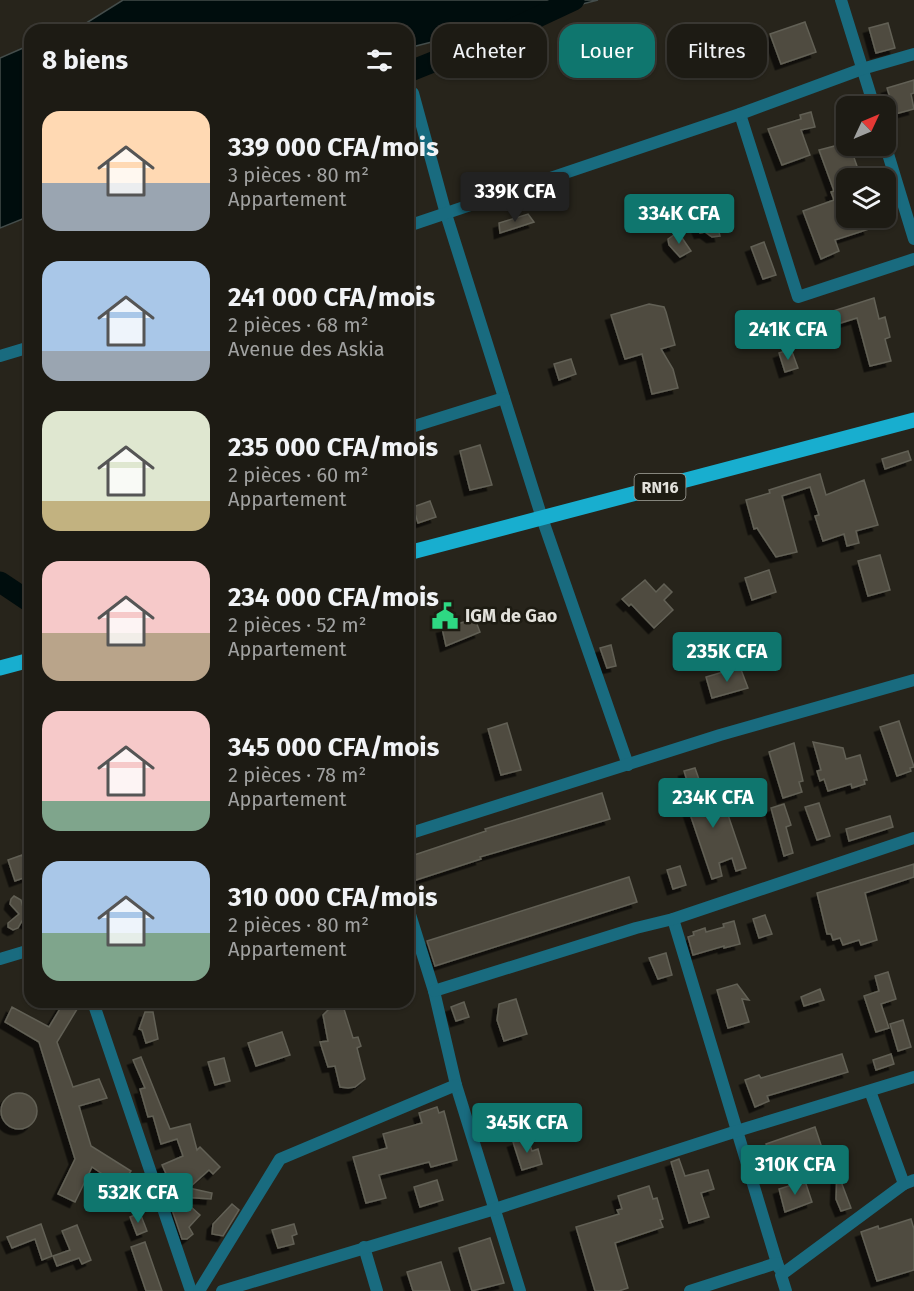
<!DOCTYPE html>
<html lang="fr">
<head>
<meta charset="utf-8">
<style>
  body { margin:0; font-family:"Fira Sans",sans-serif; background:#2a2822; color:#f1f3f6; height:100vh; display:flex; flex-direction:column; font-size:22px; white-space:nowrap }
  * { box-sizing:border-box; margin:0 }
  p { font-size:20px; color:#a0a1a0 }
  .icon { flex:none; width:33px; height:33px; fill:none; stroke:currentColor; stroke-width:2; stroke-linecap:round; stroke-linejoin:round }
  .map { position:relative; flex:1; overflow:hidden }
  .sheet { position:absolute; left:24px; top:24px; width:390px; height:984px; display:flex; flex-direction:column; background:#1d1b14; border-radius:18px; box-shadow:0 2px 4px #0004,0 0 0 2px #3b3934 }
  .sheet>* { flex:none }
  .banner { position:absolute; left:432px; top:24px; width:392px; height:54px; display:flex; gap:12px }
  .needle { width:39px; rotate:46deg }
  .controls { position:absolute; left:836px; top:96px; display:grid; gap:12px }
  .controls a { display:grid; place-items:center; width:60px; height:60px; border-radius:12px; background:#1d1b14; box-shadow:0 2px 4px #0004,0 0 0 2px #3b3934; font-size:30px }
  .price { position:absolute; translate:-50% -51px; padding:0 14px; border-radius:6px; background:#0f766e; color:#fff; font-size:20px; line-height:39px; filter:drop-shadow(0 2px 3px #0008) }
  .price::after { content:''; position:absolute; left:50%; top:36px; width:18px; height:14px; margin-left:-9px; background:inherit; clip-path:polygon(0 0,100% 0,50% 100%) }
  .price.on { background:#222; color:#fff }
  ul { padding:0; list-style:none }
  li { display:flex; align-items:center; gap:18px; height:150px; padding:0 18px }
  li span { display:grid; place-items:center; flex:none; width:168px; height:120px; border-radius:18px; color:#555 }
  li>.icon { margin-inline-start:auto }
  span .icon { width:72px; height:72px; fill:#fffc; stroke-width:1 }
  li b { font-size:26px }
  h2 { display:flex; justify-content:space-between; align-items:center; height:72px; padding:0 18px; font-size:26px }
  .tag { padding:0 21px; border-radius:18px; background:#1d1b14; box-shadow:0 2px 4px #0004,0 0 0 2px #3b3934; font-size:21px; line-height:54px }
  .tag.on { background:#0f766e; color:#fff }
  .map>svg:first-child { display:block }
  .water { fill:#000d0d; stroke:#444d4b; stroke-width:1.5 }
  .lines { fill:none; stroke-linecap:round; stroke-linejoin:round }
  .river { stroke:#000d0d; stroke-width:21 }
  .building { fill:#4f4c41; stroke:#626055; stroke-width:1.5; filter:url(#shadow) }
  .minor { stroke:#196b7f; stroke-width:12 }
  .major { stroke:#18aecf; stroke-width:15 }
  .labels { text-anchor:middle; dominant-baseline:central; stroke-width:5; stroke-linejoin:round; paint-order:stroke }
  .shield { fill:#1d1b12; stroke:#a7a69f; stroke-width:1.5 }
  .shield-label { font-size:16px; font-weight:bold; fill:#e2e1db }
  .poi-label { font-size:18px; font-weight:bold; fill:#e2e1db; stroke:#1d1b12; text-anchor:start }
</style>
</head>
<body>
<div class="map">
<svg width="914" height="1291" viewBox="0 0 914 1291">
  <defs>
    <filter id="shadow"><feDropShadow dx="-5.5" dy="5.5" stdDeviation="0" flood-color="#0009"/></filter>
  </defs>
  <rect width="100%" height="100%" fill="#27241b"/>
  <g class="water">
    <path d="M 123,0 L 598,0 L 408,48 L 408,30 L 75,30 Z"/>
    <path d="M 30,45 L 30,216 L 0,228 L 0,58 Z"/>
  </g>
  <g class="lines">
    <g class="river">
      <path d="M 408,72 L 493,38 L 574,0"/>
      <path d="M 0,582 L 30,602"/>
    </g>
  </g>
  <g class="building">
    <path d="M 805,22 L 816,52 L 781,64 L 770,34 Z"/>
    <path d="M 888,23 L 895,48 L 876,53 L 869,28 Z"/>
    <path d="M 914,80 L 914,93 L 911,94 L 914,109 L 895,114 L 887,88 Z"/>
    <path d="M 811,112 L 815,127 L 801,130 L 810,155 L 782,165 L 768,129 L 801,119 L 800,115 Z"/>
    <path d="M 846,143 L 846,146 L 850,146 L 859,172 L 846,176 L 846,218 L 866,218 L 869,229 L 835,240 L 839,251 L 821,259 L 803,211 L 834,200 L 831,192 L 834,191 L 819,150 Z"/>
    <path d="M 707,208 L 714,212 L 720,236 L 712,237 L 705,232 L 700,233 L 695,222 L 700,220 L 699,215 Z"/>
    <path d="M 528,214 L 534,222 L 500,233 L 499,223 Z"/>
    <path d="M 678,232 L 691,251 L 680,257 L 669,245 L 668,239 Z"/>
    <path d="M 764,242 L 776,275 L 763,279 L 751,247 Z"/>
    <path d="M 874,298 L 879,319 L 885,317 L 890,337 L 885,339 L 891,361 L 870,366 L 857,318 L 831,326 L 827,313 Z"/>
    <path d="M 649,304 L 664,307 L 666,312 L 675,345 L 661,349 L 673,369 L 678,388 L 652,394 L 642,354 L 625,359 L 611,315 Z"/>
    <path d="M 791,349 L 798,368 L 785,372 L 779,353 Z"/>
    <path d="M 571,359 L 576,374 L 559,380 L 554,364 Z"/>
    <path d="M 480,445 L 492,485 L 470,490 L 460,451 Z"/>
    <path d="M 908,451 L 911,460 L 885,469 L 882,459 Z"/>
    <path d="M 820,474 L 826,495 L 864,480 L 878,525 L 856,531 L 859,543 L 847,546 L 844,534 L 823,541 L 815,516 L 819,515 L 810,487 L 782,496 L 797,552 L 776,557 L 757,528 L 754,529 L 746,500 L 770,493 L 769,490 Z"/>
    <path d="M 430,501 L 436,517 L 418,523 L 413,507 Z"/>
    <path d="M 880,555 L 890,590 L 868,596 L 858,561 Z"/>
    <path d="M 769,570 L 776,592 L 752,600 L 745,578 Z"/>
    <path d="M 645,580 L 656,592 L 664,584 L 672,592 L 664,600 L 673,610 L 654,628 L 631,604 L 629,606 L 622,599 Z"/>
    <path d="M 475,619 L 480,632 L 446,646 L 442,628 Z"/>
    <path d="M 611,645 L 616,666 L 607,668 L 600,648 Z"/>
    <path d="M 740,667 L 748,688 L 712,698 L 706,677 Z"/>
    <path d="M 899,721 L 914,767 L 910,768 L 911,771 L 897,776 L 880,727 Z"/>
    <path d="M 507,723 L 521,770 L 501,775 L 488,729 Z"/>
    <path d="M 813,742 L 843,748 L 846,759 L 860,755 L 867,780 L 864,780 L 865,784 L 852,788 L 851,784 L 828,791 L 824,779 L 820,781 L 817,771 L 821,770 Z"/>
    <path d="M 794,743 L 803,781 L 799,782 L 802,792 L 783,798 L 769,752 Z"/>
    <path d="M 695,768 L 707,802 L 722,797 L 746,868 L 736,871 L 732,858 L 719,863 L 722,876 L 712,879 L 688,808 L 695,806 L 684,771 Z"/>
    <path d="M 602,793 L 610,819 L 480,857 L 481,859 L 410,882 L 408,876 L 408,857 L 486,831 L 485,829 Z"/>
    <path d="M 819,803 L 830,836 L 817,840 L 805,807 Z"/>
    <path d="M 784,804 L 791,825 L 786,827 L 793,853 L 784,856 L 771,808 Z"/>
    <path d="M 890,816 L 893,827 L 849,841 L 846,829 Z"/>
    <path d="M 22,855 L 29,876 L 15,881 L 8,860 Z"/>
    <path d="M 914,864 L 914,877 L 865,893 L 877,940 L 861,945 L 859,940 L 843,945 L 840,938 L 833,940 L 831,934 L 827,934 L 817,893 Z"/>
    <path d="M 680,866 L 686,885 L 673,889 L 667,870 Z"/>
    <path d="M 629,877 L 637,902 L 435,966 L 427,941 Z"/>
    <path d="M 14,896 L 21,900 L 24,911 L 28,909 L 27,912 L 30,910 L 30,924 L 22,921 L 18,928 L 13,930 L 8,927 L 8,923 L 19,914 L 10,904 L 11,899 Z"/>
    <path d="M 765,915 L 772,934 L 759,938 L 753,919 Z"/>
    <path d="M 734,921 L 740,944 L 724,948 L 724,946 L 693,955 L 688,937 L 694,935 L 693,932 L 705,928 L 706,932 L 724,927 L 723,924 Z"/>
    <path d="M 666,953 L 672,975 L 658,979 L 649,958 Z"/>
    <path d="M 888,972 L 896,999 L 881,1004 L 889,1028 L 876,1032 L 864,996 L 879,991 L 875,976 Z"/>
    <path d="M 737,984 L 749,1000 L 742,999 L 749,1022 L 728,1028 L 717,990 Z"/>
    <path d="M 820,989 L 824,1000 L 804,1006 L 801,997 Z"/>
    <path d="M 516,999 L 527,1034 L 504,1041 L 497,1020 L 499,1004 Z"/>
    <path d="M 64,1002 L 73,1002 L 79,1006 L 57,1042 L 73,1087 L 99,1079 L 107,1098 L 79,1106 L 91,1146 L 131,1171 L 120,1186 L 92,1167 L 75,1202 L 58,1194 L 75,1159 L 39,1042 L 5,1022 L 12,1007 L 49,1027 Z"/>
    <path d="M 464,1002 L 469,1017 L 456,1021 L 451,1007 Z"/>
    <path d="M 339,1007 L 344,1009 L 353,1038 L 358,1037 L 361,1046 L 357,1048 L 365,1079 L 355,1087 L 348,1088 L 340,1087 L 335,1066 L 328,1067 L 320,1042 L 328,1041 L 323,1015 L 329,1009 Z"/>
    <path d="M 145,1012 L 153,1012 L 158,1039 L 146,1043 L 142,1030 L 139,1029 Z"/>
    <path d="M 903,1020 L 911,1047 L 898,1051 L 890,1024 Z"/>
    <path d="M 282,1032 L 290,1055 L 256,1066 L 248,1043 Z"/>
    <path d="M 842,1054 L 848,1072 L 767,1096 L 769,1101 L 755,1107 L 745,1080 L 759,1075 L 761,1078 Z"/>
    <path d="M 891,1054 L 894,1064 L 876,1070 L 873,1060 Z"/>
    <path d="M 141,1057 L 170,1129 L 190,1124 L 197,1150 L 200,1147 L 220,1167 L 213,1174 L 209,1170 L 189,1188 L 212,1193 L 211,1199 L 180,1197 L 200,1215 L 189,1227 L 193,1234 L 187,1239 L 182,1239 L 162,1180 L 168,1178 L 162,1165 L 183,1156 L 177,1139 L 161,1144 L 153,1116 L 148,1117 L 140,1089 L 145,1088 L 133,1060 Z"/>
    <path d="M 224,1058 L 230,1081 L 215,1085 L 208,1062 Z"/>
    <circle cx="19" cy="1111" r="18"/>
    <path d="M 437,1107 L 439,1113 L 444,1111 L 457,1160 L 431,1167 L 429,1162 L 379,1175 L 386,1198 L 366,1203 L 353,1157 L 387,1148 L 383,1134 L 422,1123 L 419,1113 Z"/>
    <path d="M 815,1127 L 824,1154 L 808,1154 L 805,1146 L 771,1158 L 766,1144 Z"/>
    <path d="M 527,1137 L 532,1151 L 538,1149 L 542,1164 L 522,1170 L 513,1142 Z"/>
    <path d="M 679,1159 L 685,1176 L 708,1170 L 714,1189 L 701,1193 L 709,1217 L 689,1223 L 671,1162 Z"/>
    <path d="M 837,1171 L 851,1208 L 841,1211 L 836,1199 Z"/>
    <path d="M 437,1180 L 443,1200 L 420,1207 L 414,1187 Z"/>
    <path d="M 805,1181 L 812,1202 L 785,1212 L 779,1189 Z"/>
    <path d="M 649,1186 L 653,1199 L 657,1198 L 663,1219 L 660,1220 L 663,1227 L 615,1243 L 628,1288 L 619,1291 L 595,1291 L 576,1227 L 619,1214 L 617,1210 L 622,1209 L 618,1196 Z"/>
    <path d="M 232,1204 L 239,1210 L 223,1236 L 212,1234 L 213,1224 Z"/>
    <path d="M 140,1213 L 147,1231 L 137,1235 L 130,1217 Z"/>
    <path d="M 911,1219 L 914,1229 L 914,1270 L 877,1281 L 861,1232 L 878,1226 L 879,1229 Z"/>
    <path d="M 41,1224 L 52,1256 L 42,1260 L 35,1239 L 12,1248 L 7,1237 Z"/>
    <path d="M 294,1224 L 297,1234 L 292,1236 L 294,1244 L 278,1248 L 272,1230 Z"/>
    <path d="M 77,1225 L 91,1260 L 82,1264 L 79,1258 L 57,1266 L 53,1256 L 70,1250 L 62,1231 Z"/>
    <path d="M 490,1238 L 504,1283 L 472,1291 L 459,1248 Z"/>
    <path d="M 145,1242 L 162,1291 L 146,1291 L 131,1247 Z"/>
    <path d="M 441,1262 L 450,1291 L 413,1291 L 407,1272 Z"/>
  </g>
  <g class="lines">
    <g class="minor">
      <path d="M 841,0 L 874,106"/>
      <path d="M 408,94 L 413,93 L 446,214 L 542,518 L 628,765"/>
      <path d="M 740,114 L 798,297 L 914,259"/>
      <path d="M 885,144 L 914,239"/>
      <path d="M 408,226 L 740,114 L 862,69 L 914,54"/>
      <path d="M 0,356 L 30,347"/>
      <path d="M 408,428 L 504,398"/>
      <path d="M 408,834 L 720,735 L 914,680"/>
      <path d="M 408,908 L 434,991 L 456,1085 L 520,1291"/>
      <path d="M 673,919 L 777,1263"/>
      <path d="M 0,959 L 30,950"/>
      <path d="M 434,991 L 636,928 L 673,919 L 914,838"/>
      <path d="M 93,1002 L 191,1291"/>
      <path d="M 870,1091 L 904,1184"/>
      <path d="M 364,1247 L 377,1291"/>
      <path d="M 199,1291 L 280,1159 L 456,1085"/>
      <path d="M 222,1291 L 495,1209 L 737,1131 L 914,1077"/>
      <path d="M 690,1291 L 777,1263 L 779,1268"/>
      <path d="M 786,1291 L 781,1275 L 904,1184 L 914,1180"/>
    </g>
    <g class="major">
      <path d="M 408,553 L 914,420"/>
      <path d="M 0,668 L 30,660"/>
    </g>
  </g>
  <defs>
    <symbol id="civic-bare" viewBox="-9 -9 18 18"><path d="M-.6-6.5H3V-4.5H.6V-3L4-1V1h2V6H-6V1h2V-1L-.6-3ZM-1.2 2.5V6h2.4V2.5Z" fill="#2ed883" stroke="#1d1b12" stroke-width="2.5" paint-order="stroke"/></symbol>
  </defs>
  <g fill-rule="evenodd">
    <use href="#civic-bare" x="426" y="597" width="38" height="38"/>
  </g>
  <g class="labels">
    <rect class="shield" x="634.5" y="474" width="51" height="26" rx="4.5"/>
    <g class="shield-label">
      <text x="660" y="487">RN16</text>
    </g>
    <g class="poi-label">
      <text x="465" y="616">IGM de Gao</text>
    </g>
  </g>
</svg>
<div class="controls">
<a><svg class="needle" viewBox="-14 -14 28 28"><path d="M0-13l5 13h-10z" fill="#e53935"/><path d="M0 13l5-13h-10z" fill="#a0a1a0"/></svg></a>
<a><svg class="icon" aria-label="layers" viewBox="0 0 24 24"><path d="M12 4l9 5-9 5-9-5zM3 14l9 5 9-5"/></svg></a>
</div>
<b class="price on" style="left:515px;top:223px">339K CFA</b>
<b class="price" style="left:679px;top:245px">334K CFA</b>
<b class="price" style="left:788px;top:361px">241K CFA</b>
<b class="price" style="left:727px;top:683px">235K CFA</b>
<b class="price" style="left:713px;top:829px">234K CFA</b>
<b class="price" style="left:527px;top:1154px">345K CFA</b>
<b class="price" style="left:795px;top:1196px">310K CFA</b>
<b class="price" style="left:138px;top:1224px">532K CFA</b>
<div class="banner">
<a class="tag">Acheter</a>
<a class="tag on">Louer</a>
<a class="tag">Filtres</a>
</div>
<section class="sheet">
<h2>8 biens<svg class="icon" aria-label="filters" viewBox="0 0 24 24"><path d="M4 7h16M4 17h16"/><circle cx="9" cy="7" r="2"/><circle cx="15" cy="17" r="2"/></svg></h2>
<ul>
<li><span style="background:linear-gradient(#ffd9b3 60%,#9aa5b1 0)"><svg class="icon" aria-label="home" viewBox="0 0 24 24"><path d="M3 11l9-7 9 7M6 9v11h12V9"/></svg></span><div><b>339 000 CFA/mois</b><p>3 pièces · 80 m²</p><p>Appartement</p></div></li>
<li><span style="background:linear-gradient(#a9c7e8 75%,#9aa5b1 0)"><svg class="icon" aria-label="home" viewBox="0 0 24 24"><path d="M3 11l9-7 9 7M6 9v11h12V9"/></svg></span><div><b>241 000 CFA/mois</b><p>2 pièces · 68 m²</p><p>Avenue des Askia</p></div></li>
<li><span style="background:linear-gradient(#dfe7d0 75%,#c2b280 0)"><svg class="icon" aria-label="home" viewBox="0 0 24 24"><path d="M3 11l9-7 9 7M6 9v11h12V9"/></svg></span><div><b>235 000 CFA/mois</b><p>2 pièces · 60 m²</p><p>Appartement</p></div></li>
<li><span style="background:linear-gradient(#f6c9c9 60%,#b9a48a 0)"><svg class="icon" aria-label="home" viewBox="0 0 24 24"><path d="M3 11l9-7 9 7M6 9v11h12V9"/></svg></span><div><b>234 000 CFA/mois</b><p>2 pièces · 52 m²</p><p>Appartement</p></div></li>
<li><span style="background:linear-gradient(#f6c9c9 75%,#7fa58c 0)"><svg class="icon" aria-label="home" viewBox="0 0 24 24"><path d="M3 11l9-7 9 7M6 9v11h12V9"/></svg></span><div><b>345 000 CFA/mois</b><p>2 pièces · 78 m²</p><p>Appartement</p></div></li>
<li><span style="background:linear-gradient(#a9c7e8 60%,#7fa58c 0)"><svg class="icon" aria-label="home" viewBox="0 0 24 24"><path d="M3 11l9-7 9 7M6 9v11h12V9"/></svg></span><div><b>310 000 CFA/mois</b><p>2 pièces · 80 m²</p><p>Appartement</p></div></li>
</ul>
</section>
</div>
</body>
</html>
